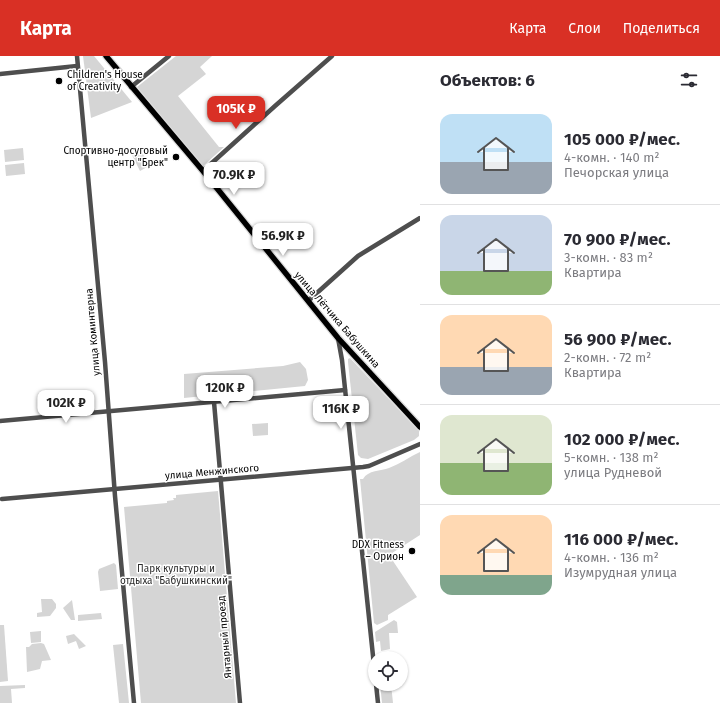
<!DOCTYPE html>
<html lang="ru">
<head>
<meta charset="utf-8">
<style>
  body { margin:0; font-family:"Fira Sans",sans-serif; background:#f2f2f3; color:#2b2b33; height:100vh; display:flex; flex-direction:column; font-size:15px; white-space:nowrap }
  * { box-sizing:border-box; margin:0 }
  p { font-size:13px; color:#7c7c81 }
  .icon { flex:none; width:22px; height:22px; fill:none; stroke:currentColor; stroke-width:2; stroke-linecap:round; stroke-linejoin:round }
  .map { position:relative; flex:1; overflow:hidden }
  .side { display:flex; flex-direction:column; background:#fff; width:300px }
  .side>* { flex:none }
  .fabs { position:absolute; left:368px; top:595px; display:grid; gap:8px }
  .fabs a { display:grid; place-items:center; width:40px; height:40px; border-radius:50%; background:#fff; box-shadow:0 1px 3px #0004; font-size:20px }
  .price { position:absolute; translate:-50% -34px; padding:0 9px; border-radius:8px; background:#fff; color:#222; font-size:13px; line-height:26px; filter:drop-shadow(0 1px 2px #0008) }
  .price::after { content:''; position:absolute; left:50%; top:24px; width:12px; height:9px; margin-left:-6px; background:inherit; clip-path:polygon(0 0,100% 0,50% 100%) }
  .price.current { background:#d93025; color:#fff }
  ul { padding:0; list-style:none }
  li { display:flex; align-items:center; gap:12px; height:100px; padding:0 20px }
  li+li { border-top:1px solid #e1e1e2 }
  li span { display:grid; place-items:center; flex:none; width:112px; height:80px; border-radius:12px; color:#555 }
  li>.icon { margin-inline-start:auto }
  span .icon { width:48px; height:48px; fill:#fffc; stroke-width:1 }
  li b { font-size:17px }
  h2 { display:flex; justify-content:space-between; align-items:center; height:48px; padding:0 20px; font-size:17px }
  header { display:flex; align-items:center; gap:24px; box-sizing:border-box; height:56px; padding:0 20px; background:#d93025; color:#fff }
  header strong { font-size:19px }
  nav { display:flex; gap:22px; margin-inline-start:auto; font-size:14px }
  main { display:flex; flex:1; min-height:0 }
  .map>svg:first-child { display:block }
  .green { fill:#d5d5d5 }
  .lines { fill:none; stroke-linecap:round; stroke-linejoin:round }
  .major-casing { stroke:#dbdbdb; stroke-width:8 }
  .minor { stroke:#4e4e4e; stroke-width:4.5 }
  .major { stroke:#000; stroke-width:5.5 }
  .poi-dot { fill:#000; stroke:#fff; stroke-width:1.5 }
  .labels { text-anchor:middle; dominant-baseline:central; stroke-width:3; stroke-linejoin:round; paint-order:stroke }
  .poi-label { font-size:10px; fill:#000; stroke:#fff; text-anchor:end }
  .street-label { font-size:10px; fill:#000; stroke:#fff }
  .park-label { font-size:10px; fill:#2c2c2c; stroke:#fff }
</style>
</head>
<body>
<header>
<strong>Карта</strong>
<nav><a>Карта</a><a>Слои</a><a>Поделиться</a></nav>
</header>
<main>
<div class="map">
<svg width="420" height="647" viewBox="0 0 420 647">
  <rect width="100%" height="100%" fill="#fff"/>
  <g class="green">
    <path d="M 83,0 L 94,0 L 132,46 L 91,62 Z"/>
    <path d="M 176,0 L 212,0 L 200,11 L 206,18 L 178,40 L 219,91 L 224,91 L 203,110 L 137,31 Z"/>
    <path d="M 23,92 L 24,104 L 5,106 L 4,94 Z"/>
    <path d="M 141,94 L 149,110 L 140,115 L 132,99 Z"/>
    <path d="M 24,107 L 25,118 L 6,120 L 5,109 Z"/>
    <path d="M 350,302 L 419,375 L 419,380 L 414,384 L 368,403 L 361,402 L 358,399 L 348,306 L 348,303 Z"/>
    <path d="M 300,306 L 306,313 L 308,324 L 305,330 L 184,342 L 184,318 L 283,310 Z"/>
    <path d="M 268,367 L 268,379 L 253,380 L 252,368 Z"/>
    <path d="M 420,396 L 420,479 L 389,499 L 417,541 L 388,559 L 388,564 L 377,569 L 374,567 L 360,423 L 363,423 C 368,414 381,415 389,412 C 400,408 409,401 420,396 Z"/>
    <path d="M 218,435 L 236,647 L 141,647 L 124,451 L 167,447 L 167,445 L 174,444 L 173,442 L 176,442 L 176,439 Z"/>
    <path d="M 114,507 L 116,509 L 118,533 L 100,535 L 98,516 L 99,513 Z"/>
    <path d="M 41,543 L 52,543 L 56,548 L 56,552 L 50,560 L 37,561 L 37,557 L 42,556 Z"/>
    <path d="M 72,544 L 75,564 L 71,564 L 63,552 Z"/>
    <path d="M 101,557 L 102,563 L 78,565 L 78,559 Z"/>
    <path d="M 394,564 L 397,566 L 398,577 L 389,577 L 390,593 L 381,595 L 380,585 L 376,586 L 375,576 Z"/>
    <path d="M 0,569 L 4,569 L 8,625 L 0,626 Z"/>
    <path d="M 41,575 L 41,586 L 31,587 L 30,576 Z"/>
    <path d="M 74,578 L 86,590 L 79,593 L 76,585 L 68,588 L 66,580 Z"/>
    <path d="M 41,587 L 44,588 L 51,604 L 42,605 L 40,613 L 27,616 L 26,591 L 29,591 L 32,588 Z"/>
    <path d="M 123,588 L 129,647 L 119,647 L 113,589 Z"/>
    <path d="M 380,628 L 391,628 L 393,647 L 382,647 Z"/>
    <path d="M 25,629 L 25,632 L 11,633 L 12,647 L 0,647 L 0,630 Z"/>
  </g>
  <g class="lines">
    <defs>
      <path id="major" d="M 106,0 L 203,115 L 338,282 L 420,371"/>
    </defs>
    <use href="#major" class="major-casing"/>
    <g class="minor">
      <path d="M 77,0 L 105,306 L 115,440 L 134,647"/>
      <path d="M 0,18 L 77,10"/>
      <path d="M 131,31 L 169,0"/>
      <path d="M 203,115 L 275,50 L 332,0"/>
      <path d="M 308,245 L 358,200 L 420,162"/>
      <path d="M 338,282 L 342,304 L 375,619"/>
      <path d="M 214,346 L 240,647"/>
      <path d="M 0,365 L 345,334"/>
      <path d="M 2,443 L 363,411 L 369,410 L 420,388"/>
      <path d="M 376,628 L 378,647"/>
    </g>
    <use href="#major" class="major"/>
  </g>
  <g class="poi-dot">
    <circle cx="59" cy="25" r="4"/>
    <circle cx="176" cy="101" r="4"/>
    <circle cx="412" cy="495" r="4"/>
  </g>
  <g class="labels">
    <g class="poi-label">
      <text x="67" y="19" text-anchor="start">Children's House<tspan x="67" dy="12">of Creativity</tspan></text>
      <text x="168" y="95">Спортивно-досуговый<tspan x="168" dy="12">центр "Брек"</tspan></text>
      <text x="404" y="489">DDX Fitness<tspan x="404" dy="12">– Орион</tspan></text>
    </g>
    <g class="street-label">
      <text transform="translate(337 264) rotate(49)">улица Лётчика Бабушкина</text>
      <text transform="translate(93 276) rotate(-95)">улица Коминтерна</text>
      <text transform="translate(212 416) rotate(-5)">улица Менжинского</text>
      <text transform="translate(225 581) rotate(-95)">Янтарный проезд</text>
    </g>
    <g class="park-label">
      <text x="176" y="513">Парк культуры и<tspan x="176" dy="12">отдыха "Бабушкинский"</tspan></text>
    </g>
  </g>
</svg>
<div class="fabs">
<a><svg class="icon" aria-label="locate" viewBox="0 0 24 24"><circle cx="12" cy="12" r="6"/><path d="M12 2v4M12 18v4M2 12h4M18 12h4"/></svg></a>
</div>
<b class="price current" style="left:236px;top:74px">105K ₽</b>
<b class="price" style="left:234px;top:140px">70.9K ₽</b>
<b class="price" style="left:283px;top:201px">56.9K ₽</b>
<b class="price" style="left:225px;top:353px">120K ₽</b>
<b class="price" style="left:66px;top:368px">102K ₽</b>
<b class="price" style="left:341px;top:374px">116K ₽</b>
</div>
<section class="side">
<h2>Объектов: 6<svg class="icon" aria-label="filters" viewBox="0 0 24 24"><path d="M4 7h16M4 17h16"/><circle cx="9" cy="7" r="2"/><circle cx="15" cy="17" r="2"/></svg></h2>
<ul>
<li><span style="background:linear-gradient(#bfe0f5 60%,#9aa5b1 0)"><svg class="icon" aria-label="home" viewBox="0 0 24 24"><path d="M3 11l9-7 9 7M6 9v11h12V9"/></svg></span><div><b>105 000 ₽/мес.</b><p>4-комн. · 140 m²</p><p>Печорская улица</p></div></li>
<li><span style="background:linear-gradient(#c9d6e8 70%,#8fb573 0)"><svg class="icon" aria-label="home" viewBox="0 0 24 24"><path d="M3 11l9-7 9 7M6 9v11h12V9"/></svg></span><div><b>70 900 ₽/мес.</b><p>3-комн. · 83 m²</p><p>Квартира</p></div></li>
<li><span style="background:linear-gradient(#ffd9b3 65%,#9aa5b1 0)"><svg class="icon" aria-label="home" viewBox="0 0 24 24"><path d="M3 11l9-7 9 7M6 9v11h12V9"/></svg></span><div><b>56 900 ₽/мес.</b><p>2-комн. · 72 m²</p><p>Квартира</p></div></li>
<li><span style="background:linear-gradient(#dfe7d0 60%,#8fb573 0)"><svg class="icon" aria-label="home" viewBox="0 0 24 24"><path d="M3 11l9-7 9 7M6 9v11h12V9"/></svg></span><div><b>102 000 ₽/мес.</b><p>5-комн. · 138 m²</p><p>улица Рудневой</p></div></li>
<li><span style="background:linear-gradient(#ffd9b3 75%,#7fa58c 0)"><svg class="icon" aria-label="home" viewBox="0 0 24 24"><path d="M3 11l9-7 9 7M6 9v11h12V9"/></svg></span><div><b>116 000 ₽/мес.</b><p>4-комн. · 136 m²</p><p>Изумрудная улица</p></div></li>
</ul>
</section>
</main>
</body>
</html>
